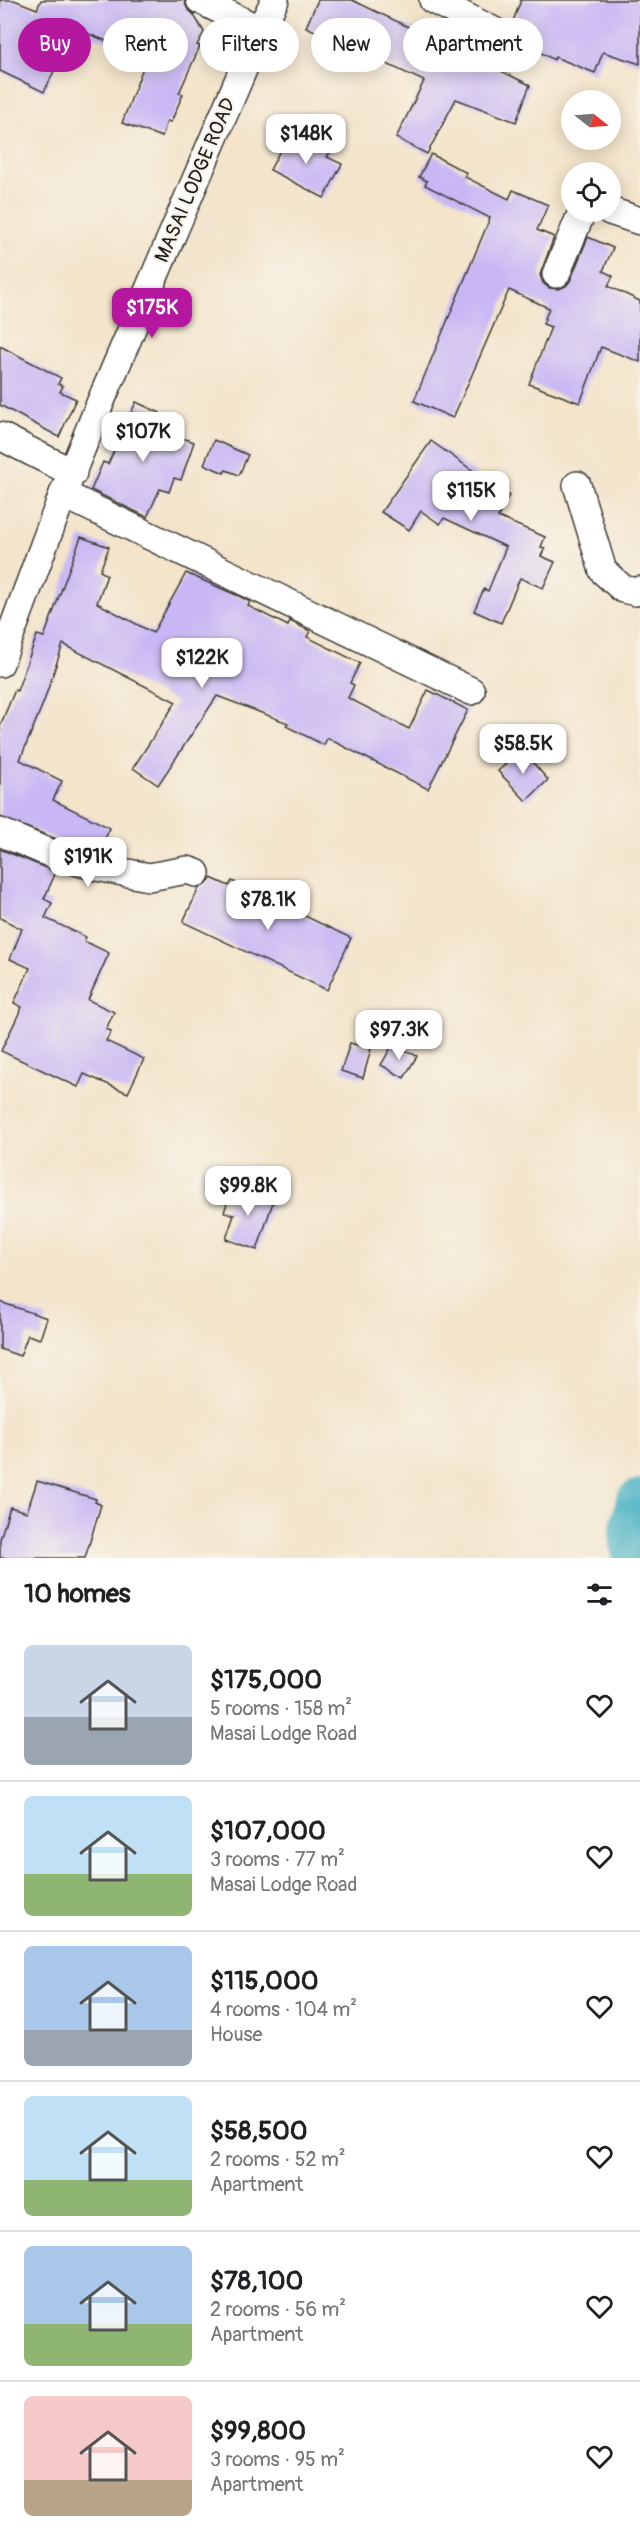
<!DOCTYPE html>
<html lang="en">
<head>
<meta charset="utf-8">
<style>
  body { margin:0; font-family:Pangolin,sans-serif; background:#f2f2f2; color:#202124; height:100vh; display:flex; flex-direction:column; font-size:22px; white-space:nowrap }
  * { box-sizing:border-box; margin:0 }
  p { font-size:20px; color:#757577 }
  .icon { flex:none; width:33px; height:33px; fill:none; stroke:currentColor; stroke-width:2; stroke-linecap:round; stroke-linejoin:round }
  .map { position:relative; height:1558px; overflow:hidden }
  .sheet { display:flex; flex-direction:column; background:#fff; flex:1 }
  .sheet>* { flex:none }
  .top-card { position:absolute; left:18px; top:18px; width:604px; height:54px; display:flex; gap:12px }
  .needle { width:39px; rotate:107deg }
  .buttons { position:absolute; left:561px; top:90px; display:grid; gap:12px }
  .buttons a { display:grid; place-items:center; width:60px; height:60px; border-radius:50%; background:#fff; box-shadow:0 3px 15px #0003; font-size:30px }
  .price { position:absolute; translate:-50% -51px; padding:0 14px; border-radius:12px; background:#fff; color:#222; font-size:20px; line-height:39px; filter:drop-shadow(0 2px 3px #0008) }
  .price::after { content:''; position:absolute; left:50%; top:36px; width:18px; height:14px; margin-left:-9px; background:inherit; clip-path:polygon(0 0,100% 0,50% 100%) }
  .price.selected { background:#b5179e; color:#fff }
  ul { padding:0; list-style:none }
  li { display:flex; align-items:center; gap:18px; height:150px; padding:0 24px }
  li+li { border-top:2px solid #e0e0e0 }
  li span { display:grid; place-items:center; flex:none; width:168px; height:120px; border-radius:9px; color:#555 }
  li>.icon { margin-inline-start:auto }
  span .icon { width:72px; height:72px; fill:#fffc; stroke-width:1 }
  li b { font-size:26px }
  h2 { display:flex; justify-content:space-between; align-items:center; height:72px; padding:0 24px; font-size:26px }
  .chip { padding:0 21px; border-radius:27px; background:#fff; box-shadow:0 3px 15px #0003; font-size:21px; line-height:54px }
  .chip.selected { background:#b5179e; color:#fff }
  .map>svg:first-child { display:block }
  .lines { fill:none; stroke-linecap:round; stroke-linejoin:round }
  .river { stroke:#45b1c3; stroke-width:50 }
  .building { fill:#c8b7f4 }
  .minor-casing { stroke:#3c3a36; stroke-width:30 }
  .minor { stroke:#fff; stroke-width:27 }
  .labels { text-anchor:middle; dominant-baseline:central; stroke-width:4.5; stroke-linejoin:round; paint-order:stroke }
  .street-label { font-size:20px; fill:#1c1c1c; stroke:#f7f3e8 }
</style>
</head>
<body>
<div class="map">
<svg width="640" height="1558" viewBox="0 0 640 1558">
  <rect width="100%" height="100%" fill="#f7f3e8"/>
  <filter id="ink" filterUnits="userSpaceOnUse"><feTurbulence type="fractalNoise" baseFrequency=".0167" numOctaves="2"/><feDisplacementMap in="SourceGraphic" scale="12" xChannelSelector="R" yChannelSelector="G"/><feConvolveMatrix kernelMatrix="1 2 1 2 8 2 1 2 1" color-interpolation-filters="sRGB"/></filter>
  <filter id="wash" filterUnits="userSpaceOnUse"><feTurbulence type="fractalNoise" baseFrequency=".008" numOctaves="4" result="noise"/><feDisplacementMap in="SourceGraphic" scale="24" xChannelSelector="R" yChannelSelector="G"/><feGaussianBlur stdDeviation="1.35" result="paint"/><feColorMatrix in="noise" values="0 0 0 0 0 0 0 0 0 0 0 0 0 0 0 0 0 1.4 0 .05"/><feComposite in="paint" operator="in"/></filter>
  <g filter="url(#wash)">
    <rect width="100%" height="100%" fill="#f3e4ca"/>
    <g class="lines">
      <path class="river" d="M 636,1558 L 634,1532 L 640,1504"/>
    </g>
    <g id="blocks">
      <g class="building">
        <path d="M 0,0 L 14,0 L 37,9 L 41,0 L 184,0 L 187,8 L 194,15 L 204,32 L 197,45 L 200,46 L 179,93 L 183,94 L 171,122 L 167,121 L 162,137 L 122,123 L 147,57 L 71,27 L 53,66 L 56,67 L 44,92 L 0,71 Z"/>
        <path d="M 318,0 L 352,0 L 530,85 L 516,122 L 456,99 L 427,154 L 396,138 L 424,81 L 306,27 Z"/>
        <path d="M 521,0 L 640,0 L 640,64 L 603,52 L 595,73 L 555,57 L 554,60 L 513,37 L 518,23 L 513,21 Z"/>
        <path d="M 290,131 L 330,152 L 327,157 L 342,164 L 324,198 L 270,170 Z"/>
        <path d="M 431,154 L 467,173 L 465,177 L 509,199 L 513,190 L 548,205 L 537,230 L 554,237 L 540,275 L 543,283 L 549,288 L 559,289 L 566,286 L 570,281 L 588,237 L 613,248 L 603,271 L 613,276 L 608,286 L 640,301 L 640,362 L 601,347 L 580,403 L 529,384 L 551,327 L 543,324 L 549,308 L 509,290 L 453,418 L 414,401 L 490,218 L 425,185 L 427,181 L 419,177 Z"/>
        <path d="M 0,346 L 61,378 L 58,384 L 63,386 L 60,392 L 76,399 L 59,437 L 0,405 Z"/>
        <path d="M 136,402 L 160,413 L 154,428 L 194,442 L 181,480 L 174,478 L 169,492 L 160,489 L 147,517 L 91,490 L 103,462 L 108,464 Z"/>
        <path d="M 214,440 L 248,455 L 239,475 L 226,470 L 224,473 L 204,464 Z"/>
        <path d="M 431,441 L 476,473 L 472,478 L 509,495 L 498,517 L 545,537 L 541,547 L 545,548 L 541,556 L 555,562 L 543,588 L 520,578 L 501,623 L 474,611 L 484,589 L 488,591 L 506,547 L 444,518 L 440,524 L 421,511 L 409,530 L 381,512 Z"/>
        <path d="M 81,537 L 109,547 L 100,571 L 107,575 L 97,603 L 153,633 L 186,573 L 241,597 L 250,602 L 248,606 L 288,626 L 290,621 L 310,631 L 307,637 L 360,663 L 350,683 L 354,685 L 348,698 L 409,729 L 428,690 L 468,710 L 428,789 L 327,738 L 324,745 L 286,726 L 288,723 L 217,696 L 158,785 L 133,768 L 176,702 L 63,644 L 44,701 L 20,760 L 62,781 L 53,800 L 110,828 L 99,851 L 59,840 L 0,817 L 0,726 L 15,690 L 17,691 L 37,635 L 44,637 Z"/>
        <path d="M 522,750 L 548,780 L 526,801 L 498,771 Z"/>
        <path d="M 0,849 L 56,872 L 44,899 L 52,903 L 45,918 L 86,937 L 84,941 L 109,953 L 88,1000 L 114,1012 L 106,1029 L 111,1031 L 106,1041 L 144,1059 L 128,1093 L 84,1074 L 78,1087 L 1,1051 L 22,1007 L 14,1003 L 30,968 L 10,959 L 22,929 L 0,918 Z"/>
        <path d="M 211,878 L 229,886 L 232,881 L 351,938 L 327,990 L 183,922 L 199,888 L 207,884 Z"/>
        <path d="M 350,1043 L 371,1049 L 363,1078 L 341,1071 Z"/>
        <path d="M 393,1044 L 417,1056 L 404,1078 L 381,1065 Z"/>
        <path d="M 233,1186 L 274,1199 L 257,1250 L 226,1239 L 234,1215 L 224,1212 Z"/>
        <path d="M 0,1302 L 47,1318 L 40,1339 L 28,1335 L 20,1356 L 0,1349 Z"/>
        <path d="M 37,1481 L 96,1499 L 95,1502 L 101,1505 L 85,1558 L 0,1558 L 0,1539 L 10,1507 L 27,1512 Z"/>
      </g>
    </g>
  </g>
  <g filter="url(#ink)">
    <use href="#blocks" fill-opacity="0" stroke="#3c3a36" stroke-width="1.5"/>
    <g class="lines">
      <defs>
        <g id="minor">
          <path d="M 200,0 L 260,30"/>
          <path d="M 433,0 L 494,31"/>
          <path d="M 610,211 L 640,221"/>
          <path d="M 556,274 L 582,212"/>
          <path d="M 0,436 L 73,473"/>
          <path d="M 577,485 L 603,571 L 623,589 L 636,592 L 640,590"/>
          <path d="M 63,494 L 471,691"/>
          <path d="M 0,663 L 63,494 L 101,401 L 260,30 L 275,0"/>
          <path d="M 0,832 L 54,855 L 97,867 L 149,877 L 187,870 L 196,873"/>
        </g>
      </defs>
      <use href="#minor" class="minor-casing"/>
      <use href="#minor" class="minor"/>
    </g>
  </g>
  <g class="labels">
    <g class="street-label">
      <text transform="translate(195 180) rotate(-67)">MASAI LODGE ROAD</text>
    </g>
  </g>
</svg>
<div class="buttons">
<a><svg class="needle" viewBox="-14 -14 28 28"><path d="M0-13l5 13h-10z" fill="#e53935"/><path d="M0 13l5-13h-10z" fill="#757577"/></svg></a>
<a><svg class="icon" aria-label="locate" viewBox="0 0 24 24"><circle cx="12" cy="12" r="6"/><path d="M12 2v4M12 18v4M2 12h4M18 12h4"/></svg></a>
</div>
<b class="price" style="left:306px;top:165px">$148K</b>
<b class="price selected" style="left:152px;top:339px">$175K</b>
<b class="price" style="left:143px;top:463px">$107K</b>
<b class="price" style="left:471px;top:522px">$115K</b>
<b class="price" style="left:202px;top:689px">$122K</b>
<b class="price" style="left:523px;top:775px">$58.5K</b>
<b class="price" style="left:88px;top:888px">$191K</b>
<b class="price" style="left:268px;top:931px">$78.1K</b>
<b class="price" style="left:399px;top:1061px">$97.3K</b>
<b class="price" style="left:248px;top:1217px">$99.8K</b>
<div class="top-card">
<a class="chip selected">Buy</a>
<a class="chip">Rent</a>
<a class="chip">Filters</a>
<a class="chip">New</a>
<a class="chip">Apartment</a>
</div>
</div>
<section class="sheet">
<h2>10 homes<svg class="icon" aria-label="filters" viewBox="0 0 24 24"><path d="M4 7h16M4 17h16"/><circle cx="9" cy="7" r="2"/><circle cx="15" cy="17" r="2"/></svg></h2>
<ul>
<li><span style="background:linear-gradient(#c9d6e8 60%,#9aa5b1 0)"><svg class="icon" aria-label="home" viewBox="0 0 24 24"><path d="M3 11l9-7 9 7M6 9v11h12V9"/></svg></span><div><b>$175,000</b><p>5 rooms · 158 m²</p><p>Masai Lodge Road</p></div><svg class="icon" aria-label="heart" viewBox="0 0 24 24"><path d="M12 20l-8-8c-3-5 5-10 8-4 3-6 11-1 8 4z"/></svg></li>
<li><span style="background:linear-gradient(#bfe0f5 65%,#8fb573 0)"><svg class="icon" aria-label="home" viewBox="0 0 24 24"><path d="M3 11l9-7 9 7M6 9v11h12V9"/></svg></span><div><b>$107,000</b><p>3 rooms · 77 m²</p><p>Masai Lodge Road</p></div><svg class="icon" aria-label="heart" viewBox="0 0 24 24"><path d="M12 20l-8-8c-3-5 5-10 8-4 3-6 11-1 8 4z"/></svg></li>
<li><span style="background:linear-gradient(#a9c7e8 70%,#9aa5b1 0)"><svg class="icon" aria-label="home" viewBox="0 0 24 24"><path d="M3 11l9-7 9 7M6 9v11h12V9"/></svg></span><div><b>$115,000</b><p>4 rooms · 104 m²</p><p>House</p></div><svg class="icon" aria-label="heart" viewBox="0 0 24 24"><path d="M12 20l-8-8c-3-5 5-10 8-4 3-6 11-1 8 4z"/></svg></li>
<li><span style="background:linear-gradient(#bfe0f5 70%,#8fb573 0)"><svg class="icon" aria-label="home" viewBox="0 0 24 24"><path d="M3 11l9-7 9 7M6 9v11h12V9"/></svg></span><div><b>$58,500</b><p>2 rooms · 52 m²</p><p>Apartment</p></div><svg class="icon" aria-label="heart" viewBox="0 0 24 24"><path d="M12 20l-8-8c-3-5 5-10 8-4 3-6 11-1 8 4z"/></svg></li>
<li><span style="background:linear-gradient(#a9c7e8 65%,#8fb573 0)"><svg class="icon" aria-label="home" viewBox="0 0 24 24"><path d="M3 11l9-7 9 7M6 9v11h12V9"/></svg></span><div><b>$78,100</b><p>2 rooms · 56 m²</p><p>Apartment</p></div><svg class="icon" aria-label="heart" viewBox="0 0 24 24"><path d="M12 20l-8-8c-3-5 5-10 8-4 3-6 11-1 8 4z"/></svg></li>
<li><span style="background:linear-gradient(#f6c9c9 70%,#b9a48a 0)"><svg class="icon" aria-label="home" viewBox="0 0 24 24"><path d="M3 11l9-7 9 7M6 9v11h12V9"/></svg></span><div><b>$99,800</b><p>3 rooms · 95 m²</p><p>Apartment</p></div><svg class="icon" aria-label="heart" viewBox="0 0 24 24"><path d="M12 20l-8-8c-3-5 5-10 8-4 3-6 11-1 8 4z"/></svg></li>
</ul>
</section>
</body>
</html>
